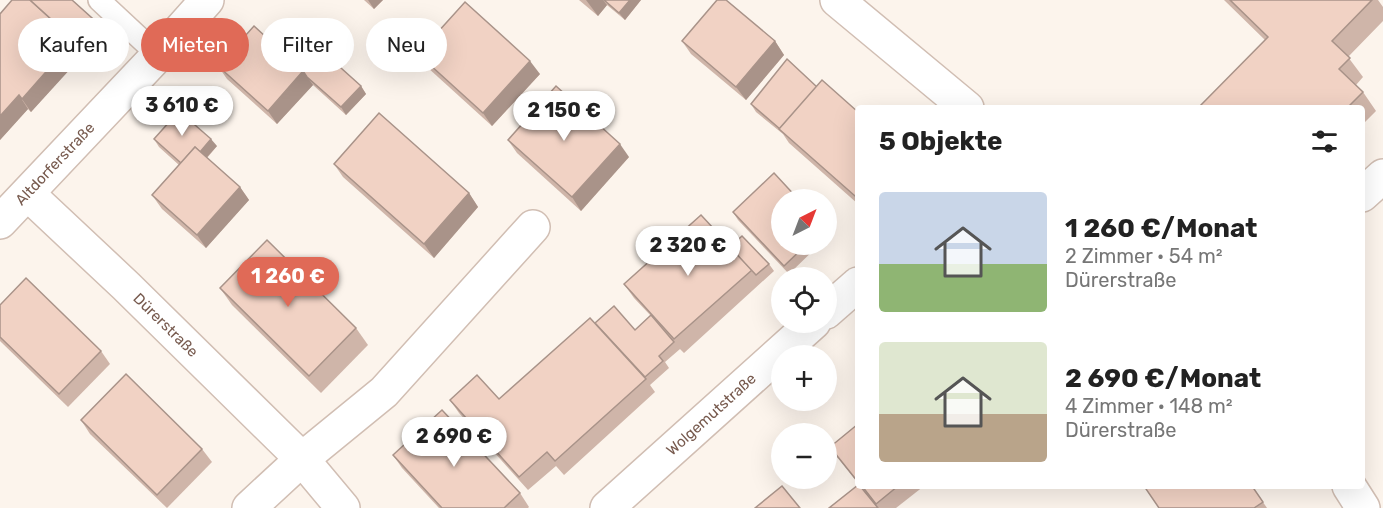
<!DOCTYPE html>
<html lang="de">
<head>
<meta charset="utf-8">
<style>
  body { margin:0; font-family:Rubik,sans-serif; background:#f6f6f6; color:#222; height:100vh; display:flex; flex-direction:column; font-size:22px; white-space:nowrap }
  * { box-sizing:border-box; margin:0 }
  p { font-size:20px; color:#767676 }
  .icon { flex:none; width:33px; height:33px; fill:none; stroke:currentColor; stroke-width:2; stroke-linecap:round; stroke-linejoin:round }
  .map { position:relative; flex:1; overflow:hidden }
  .side { position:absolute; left:855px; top:105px; width:510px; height:384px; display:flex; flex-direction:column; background:#fff; border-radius:6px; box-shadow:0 6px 24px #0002 }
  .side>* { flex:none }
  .top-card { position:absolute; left:18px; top:18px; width:570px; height:54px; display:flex; gap:12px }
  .needle { width:39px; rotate:42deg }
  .tools { position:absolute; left:771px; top:189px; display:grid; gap:12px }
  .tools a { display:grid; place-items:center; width:66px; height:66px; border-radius:50%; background:#fff; box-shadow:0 6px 24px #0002; font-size:30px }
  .price { position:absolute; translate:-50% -51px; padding:0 14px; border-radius:21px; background:#fff; color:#222; font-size:20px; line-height:39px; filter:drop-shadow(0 2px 3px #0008) }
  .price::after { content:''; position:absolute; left:50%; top:36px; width:18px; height:14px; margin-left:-9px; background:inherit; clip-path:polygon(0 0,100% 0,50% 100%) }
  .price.current { background:#e06a57; color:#fff }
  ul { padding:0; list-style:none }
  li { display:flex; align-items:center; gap:18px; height:150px; padding:0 24px }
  li span { display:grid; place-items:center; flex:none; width:168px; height:120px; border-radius:6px; color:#555 }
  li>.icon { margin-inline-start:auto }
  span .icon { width:72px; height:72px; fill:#fffc; stroke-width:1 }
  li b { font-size:26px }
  h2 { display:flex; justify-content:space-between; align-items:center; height:72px; padding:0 24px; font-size:26px }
  .tag { padding:0 21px; border-radius:27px; background:#fff; box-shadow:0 6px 24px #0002; font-size:21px; line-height:54px }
  .tag.current { background:#e06a57; color:#fff }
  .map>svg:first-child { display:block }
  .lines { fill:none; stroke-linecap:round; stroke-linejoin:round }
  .lane-casing { stroke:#d1beb3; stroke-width:24 }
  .street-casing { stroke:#d1beb3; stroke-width:36 }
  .lane { stroke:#fff; stroke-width:21 }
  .street { stroke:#fff; stroke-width:33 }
  .wall { fill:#cfb5a9 }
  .shaded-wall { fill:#a99389 }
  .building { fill:#f1d2c4; stroke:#a99389; stroke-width:1.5 }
  .labels { text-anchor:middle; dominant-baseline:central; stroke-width:4.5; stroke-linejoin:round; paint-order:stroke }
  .street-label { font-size:15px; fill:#775a4e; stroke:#fef9f2 }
</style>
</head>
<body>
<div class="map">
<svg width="1383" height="508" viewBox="0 0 1383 508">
  <rect width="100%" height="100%" fill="#fcf4ec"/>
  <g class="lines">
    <defs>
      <path id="lane" d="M 99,0 L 158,55"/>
      <g id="street">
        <path d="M 837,0 L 967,108"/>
        <path id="s1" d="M 28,194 L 126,286 L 302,459 L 343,508"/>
        <path d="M 1362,195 L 1383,176"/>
        <path id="s2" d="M 0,222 L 158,55 L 207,0"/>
        <path d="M 826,312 L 858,284"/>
        <path d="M 1349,486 L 1363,508"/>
        <path d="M 249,508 L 302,459 L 384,392 L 533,227"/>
        <path id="s3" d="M 607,508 L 814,322"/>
      </g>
    </defs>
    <use href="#lane" class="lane-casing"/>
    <use href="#street" class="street-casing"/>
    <use href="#lane" class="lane"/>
    <use href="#street" class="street"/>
  </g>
  <g class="wall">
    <path d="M 364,0 L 383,0 L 374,9 Z"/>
    <path d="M 579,0 L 641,0 L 625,20 L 607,5 L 598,16 Z"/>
    <path d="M 1224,0 L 1378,0 L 1383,7 L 1383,21 L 1348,57 L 1363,77 L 1356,85 L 1363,92 L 1376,111 L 1362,125 L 1362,108 L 1198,108 L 1265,40 Z"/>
    <path d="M 0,14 L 116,43 L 95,65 L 83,54 L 31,112 L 28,109 L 0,140 Z"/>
    <path d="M 682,41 L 775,41 L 784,55 L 746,100 L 691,54 Z"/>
    <path d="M 418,54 L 540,74 L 492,126 L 427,67 Z"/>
    <path d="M 218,66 L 303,71 L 361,86 L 366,94 L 346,115 L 313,85 L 277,124 L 227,79 Z"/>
    <path d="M 817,87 L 858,112 L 858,204 L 789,143 L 783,134 L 756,112 L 751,104 Z"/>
    <path d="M 154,139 L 217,146 L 207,158 L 240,187 L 249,200 L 206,248 L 162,209 L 152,195 L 179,165 L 159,147 Z"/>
    <path d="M 508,140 L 629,157 L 581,211 L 517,153 Z"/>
    <path d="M 334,164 L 469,193 L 478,207 L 434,258 L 343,177 Z"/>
    <path d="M 733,212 L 782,244 L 820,244 L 789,274 L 738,220 Z"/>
    <path d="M 826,229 L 830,235 L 826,238 Z"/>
    <path d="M 730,247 L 769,264 L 774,271 L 684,353 L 677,346 L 680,349 L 665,362 L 669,368 L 650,385 L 655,392 L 564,475 L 556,466 L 528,490 L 459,413 L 450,400 L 499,399 L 595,323 L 635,330 L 651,316 L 634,298 L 624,284 Z"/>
    <path d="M 220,288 L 356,328 L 368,345 L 321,393 L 232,305 Z"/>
    <path d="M 0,305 L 101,351 L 110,364 L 68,407 L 0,341 Z"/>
    <path d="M 81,420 L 202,449 L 212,462 L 167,508 L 90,434 Z"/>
    <path d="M 858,424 L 858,483 L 830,447 Z"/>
    <path d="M 393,455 L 520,493 L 529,507 L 528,508 L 439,508 L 402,468 Z"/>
    <path d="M 858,486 L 924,486 L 896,508 L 829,508 Z"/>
    <path d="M 1252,486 L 1267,508 L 1159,508 Z"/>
  </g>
  <g class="shaded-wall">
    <path d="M 368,0 L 383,0 L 374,9 Z"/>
    <path d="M 586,0 L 603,0 L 607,5 L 598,16 Z"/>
    <path d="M 630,0 L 641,0 L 625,20 L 619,13 Z"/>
    <path d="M 111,35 L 116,43 L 95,65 L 90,58 Z"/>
    <path d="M 74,40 L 84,54 L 31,112 L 22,99 Z"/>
    <path d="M 775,41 L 784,55 L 746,100 L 736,87 Z"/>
    <path d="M 530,61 L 540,74 L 492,126 L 483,113 Z"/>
    <path d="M 303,71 L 313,85 L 277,124 L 268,111 Z"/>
    <path d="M 361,86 L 366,94 L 346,115 L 341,107 Z"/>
    <path d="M 19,95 L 28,109 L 0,140 L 0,116 Z"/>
    <path d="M 211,139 L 217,146 L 191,175 L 186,167 Z"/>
    <path d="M 620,144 L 629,157 L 581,211 L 572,197 Z"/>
    <path d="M 240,187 L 249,200 L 206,248 L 197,235 Z"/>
    <path d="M 469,193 L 478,207 L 434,258 L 424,244 Z"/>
  </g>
  <g class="building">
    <path d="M 12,0 L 30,0 L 74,40 L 22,99 L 19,95 L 0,116 L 0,14 Z"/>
    <path d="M 30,0 L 72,0 L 111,35 L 90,58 L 80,48 L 74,40 Z"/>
    <path d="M 604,0 L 630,0 L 619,13 Z"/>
    <path d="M 717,0 L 726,0 L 775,41 L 736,87 L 682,41 Z"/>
    <path d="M 1230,0 L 1372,0 L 1332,41 L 1350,58 L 1339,69 L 1363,92 L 1347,108 L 1198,108 L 1268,37 Z"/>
    <path d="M 465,2 L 530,61 L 483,113 L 418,54 Z"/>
    <path d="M 254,26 L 303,71 L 268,111 L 218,66 Z"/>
    <path d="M 321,50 L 361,86 L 341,107 L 307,77 L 303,71 Z"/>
    <path d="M 787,59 L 817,87 L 780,129 L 751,104 Z"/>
    <path d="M 822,80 L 858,112 L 858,192 L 855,196 L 779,129 Z"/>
    <path d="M 556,86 L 620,144 L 572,197 L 508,140 Z"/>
    <path d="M 179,111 L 211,139 L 200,152 L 195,147 L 181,163 L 154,139 Z"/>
    <path d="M 379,113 L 469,193 L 424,244 L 334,164 Z"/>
    <path d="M 195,147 L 240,187 L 197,235 L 152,195 Z"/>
    <path d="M 774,173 L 799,200 L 782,200 L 782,244 L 807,244 L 784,266 L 733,212 Z"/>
    <path d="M 701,215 L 752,270 L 674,339 L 624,284 Z"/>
    <path d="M 742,236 L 769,264 L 756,275 L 730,247 Z"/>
    <path d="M 267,240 L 356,328 L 309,376 L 220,288 Z"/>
    <path d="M 26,278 L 101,351 L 59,394 L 0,337 L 0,305 Z"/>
    <path d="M 614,306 L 635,330 L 651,315 L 674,342 L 659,356 L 663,361 L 645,377 L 595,323 Z"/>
    <path d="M 590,318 L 646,379 L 555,461 L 547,452 L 519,477 L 450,400 L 477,375 L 499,399 Z"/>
    <path d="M 126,374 L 202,449 L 157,495 L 81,420 Z"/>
    <path d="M 442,410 L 520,493 L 504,508 L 442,508 L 393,455 Z"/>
    <path d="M 858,424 L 858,482 L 830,447 Z"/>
    <path d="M 858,485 L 858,486 L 860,486 L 878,508 L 829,508 Z"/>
    <path d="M 782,486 L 800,508 L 755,508 Z"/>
    <path d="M 862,486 L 898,486 L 876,504 Z"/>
    <path d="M 1150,486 L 1252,486 L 1263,502 L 1254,508 L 1159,508 L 1146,489 Z"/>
  </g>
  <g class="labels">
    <g class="street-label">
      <text stroke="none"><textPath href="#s2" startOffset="80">Altdorferstraße</textPath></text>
      <text stroke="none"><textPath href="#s1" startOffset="190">Dürerstraße</textPath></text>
      <text stroke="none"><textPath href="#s3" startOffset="140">Wolgemutstraße</textPath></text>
    </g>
  </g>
</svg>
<div class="tools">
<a><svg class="needle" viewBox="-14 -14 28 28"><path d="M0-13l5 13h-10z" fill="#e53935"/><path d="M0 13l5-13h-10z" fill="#767676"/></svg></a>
<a><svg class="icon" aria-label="locate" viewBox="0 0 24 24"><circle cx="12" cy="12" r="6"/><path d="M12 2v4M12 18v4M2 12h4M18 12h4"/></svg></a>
<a>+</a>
<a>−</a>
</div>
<b class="price" style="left:182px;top:137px">3 610 €</b>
<b class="price" style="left:564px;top:142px">2 150 €</b>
<b class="price" style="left:688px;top:277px">2 320 €</b>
<b class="price current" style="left:288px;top:308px">1 260 €</b>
<b class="price" style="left:454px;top:468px">2 690 €</b>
<div class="top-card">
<a class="tag">Kaufen</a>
<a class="tag current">Mieten</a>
<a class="tag">Filter</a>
<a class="tag">Neu</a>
</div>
<section class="side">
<h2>5 Objekte<svg class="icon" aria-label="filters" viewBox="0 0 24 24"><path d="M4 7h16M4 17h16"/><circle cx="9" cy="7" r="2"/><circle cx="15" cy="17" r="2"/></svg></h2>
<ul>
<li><span style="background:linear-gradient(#c9d6e8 60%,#8fb573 0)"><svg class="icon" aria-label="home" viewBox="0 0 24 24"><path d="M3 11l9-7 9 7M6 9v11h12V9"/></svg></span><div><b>1 260 €/Monat</b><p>2 Zimmer · 54 m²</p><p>Dürerstraße</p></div></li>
<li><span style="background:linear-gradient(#dfe7d0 60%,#b9a48a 0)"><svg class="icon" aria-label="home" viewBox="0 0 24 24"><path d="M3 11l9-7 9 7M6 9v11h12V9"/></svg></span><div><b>2 690 €/Monat</b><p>4 Zimmer · 148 m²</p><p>Dürerstraße</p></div></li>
</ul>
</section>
</div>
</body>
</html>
